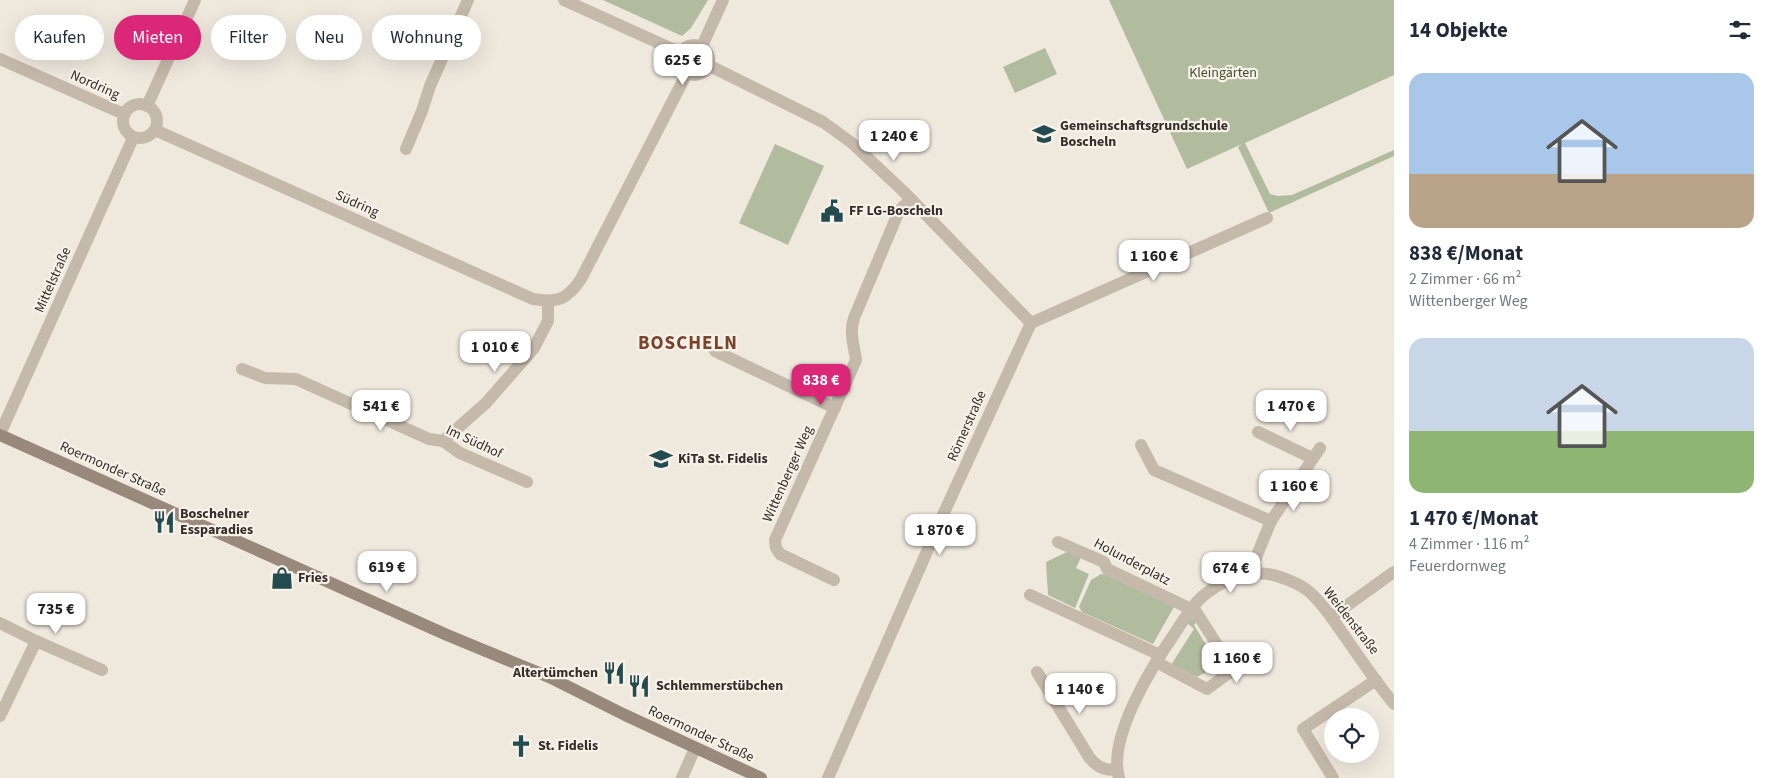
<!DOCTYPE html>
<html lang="de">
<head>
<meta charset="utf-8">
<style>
  body { margin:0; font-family:"Source Sans 3",sans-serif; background:#f6f6f7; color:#1f2937; height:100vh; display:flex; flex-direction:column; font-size:19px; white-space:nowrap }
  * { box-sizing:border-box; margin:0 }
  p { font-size:16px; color:#747a83 }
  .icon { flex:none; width:28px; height:28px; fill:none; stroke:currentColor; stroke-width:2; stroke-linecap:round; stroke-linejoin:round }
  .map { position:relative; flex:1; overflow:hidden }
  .drawer { display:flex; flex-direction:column; background:#fff; width:375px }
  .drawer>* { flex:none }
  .guide { position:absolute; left:15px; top:15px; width:475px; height:45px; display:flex; gap:10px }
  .controls { position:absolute; left:1324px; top:708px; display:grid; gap:10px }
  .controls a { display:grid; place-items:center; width:55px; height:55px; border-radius:50%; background:#fff; box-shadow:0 5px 20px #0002; font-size:25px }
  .price { position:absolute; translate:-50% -42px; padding:0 11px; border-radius:10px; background:#fff; color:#222; font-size:16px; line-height:32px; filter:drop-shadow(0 1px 2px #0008) }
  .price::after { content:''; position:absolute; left:50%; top:30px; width:15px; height:11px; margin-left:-8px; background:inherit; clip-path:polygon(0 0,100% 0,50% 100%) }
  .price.current { background:#db2777; color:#fff }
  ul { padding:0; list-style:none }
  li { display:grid; align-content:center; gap:10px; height:265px; padding:0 15px }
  li span { display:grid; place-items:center; height:155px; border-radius:15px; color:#555 }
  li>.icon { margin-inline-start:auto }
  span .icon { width:90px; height:90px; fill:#fffc; stroke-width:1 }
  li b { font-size:21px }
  h2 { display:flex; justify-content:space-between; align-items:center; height:60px; padding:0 15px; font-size:21px }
  .tag { padding:0 18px; border-radius:22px; background:#fff; box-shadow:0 5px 20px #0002; font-size:18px; line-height:45px }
  .tag.current { background:#db2777; color:#fff }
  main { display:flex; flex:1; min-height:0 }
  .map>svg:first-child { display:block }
  .green { fill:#b1bc9f }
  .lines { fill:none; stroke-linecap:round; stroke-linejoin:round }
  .street { stroke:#c5b9ab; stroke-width:12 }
  .secondary { stroke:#99887c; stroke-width:12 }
  .labels { text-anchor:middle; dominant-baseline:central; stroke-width:4.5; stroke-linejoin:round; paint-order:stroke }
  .park-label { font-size:14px; fill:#424f30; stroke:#f7f2e9 }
  .street-label { font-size:14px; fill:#342d29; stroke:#f7f2e9 }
  .poi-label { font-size:14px; font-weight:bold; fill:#342d29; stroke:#f7f2e9; text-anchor:start }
  .district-label { font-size:19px; font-weight:bold; letter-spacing:1px; fill:#79432c; stroke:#f7f2e9 }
</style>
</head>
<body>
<main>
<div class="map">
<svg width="1394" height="778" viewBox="0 0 1394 778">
  <rect width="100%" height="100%" fill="#efe8dd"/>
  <g class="green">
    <path d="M 603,0 L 708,0 L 691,28 L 682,36 Z"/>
    <path d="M 1109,0 L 1394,0 L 1394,75 L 1245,143 L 1270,194 L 1278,196 L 1292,195 L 1394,150 L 1394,156 L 1269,213 L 1238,147 L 1242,144 L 1187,169 Z"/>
    <path d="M 1045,48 L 1057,74 L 1015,93 L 1003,67 Z"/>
    <path d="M 775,144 L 824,166 L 788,245 L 739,223 Z"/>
    <path d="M 1069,551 L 1082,555 L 1076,568 L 1089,574 L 1075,608 L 1048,595 L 1046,562 Z"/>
    <path d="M 1101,574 L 1108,575 L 1175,605 L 1153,644 L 1082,612 L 1079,607 L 1091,580 Z"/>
    <path d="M 1194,618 L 1197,621 L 1194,625 L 1214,658 L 1219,657 L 1220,665 L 1197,677 L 1171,665 L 1194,629 L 1187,623 L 1190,619 Z"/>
  </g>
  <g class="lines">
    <g class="street">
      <path d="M 564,0 L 681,53"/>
      <circle cx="694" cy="60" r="15"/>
      <path d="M 702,46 L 723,0"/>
      <path d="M 0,59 L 124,114"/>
      <path d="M 708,65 L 823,122 L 852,143 L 903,191 L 1031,323"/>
      <circle cx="140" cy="121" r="17"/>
      <path d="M 147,106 L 195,0"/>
      <path d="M 155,130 L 533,299 C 557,303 567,300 581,279 L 687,73"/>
      <path d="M 406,149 L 422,111 L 430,86 L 468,0"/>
      <path d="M 715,351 L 835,408"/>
      <path d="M 242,369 L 265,378 L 296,379 L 429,439 L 443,441 L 460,453 L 527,482"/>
      <path d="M 1258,432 L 1312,458"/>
      <path d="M 0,434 L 133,138"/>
      <path d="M 443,441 L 486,403 L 534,348 L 548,321 L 548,302"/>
      <path d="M 1141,445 L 1154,470 L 1271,521"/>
      <path d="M 1058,542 L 1104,562 L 1107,569 L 1191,609"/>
      <path d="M 1256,573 L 1255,560 L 1271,521 L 1320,448"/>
      <path d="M 834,580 L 780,554 L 776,548 L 775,540 L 856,360 C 854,345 849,333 854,318 L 899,211 L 911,199"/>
      <path d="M 1030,595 L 1160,655"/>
      <path d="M 1331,617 L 1394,572"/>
      <path d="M 0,623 L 36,641 L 102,670"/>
      <path d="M 1156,662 L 1207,689 L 1233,670 L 1193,607"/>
      <path d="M 1037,672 L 1089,757 C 1097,767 1103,770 1117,770"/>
      <path d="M 0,716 L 36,641"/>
      <path d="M 682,778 L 695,748"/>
      <path d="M 828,778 L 942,517 L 1031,323 L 1267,218"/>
      <path d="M 1119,778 C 1107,737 1154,663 1177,630 C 1186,616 1195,601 1208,592 C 1229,577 1255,568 1280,577 C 1289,580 1299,584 1307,590 C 1320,600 1331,617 1341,631 C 1358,655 1375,681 1394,704"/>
      <path d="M 1333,778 L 1303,729 L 1376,680"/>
    </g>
    <path class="secondary" d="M 0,435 L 447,635 L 549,677 L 625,715 L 761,778"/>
  </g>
  <defs>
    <symbol id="school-bare" viewBox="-9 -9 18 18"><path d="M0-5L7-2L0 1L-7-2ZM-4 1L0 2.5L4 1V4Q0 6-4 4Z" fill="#244b50" stroke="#f7f2e9" stroke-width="2.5" paint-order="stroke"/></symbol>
    <symbol id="civic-bare" viewBox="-9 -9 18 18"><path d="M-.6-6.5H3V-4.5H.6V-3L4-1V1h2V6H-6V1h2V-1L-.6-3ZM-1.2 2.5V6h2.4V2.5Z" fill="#244b50" stroke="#f7f2e9" stroke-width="2.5" paint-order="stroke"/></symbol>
    <symbol id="restaurant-bare" viewBox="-9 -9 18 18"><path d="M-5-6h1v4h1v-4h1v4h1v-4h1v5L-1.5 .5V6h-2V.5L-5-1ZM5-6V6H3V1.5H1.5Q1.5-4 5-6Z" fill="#244b50" stroke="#f7f2e9" stroke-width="2.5" paint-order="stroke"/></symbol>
    <symbol id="shop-bare" viewBox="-9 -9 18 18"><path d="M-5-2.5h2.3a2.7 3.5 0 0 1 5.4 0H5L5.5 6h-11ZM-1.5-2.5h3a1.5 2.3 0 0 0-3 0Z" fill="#244b50" stroke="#f7f2e9" stroke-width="2.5" paint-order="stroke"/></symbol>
    <symbol id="church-bare" viewBox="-9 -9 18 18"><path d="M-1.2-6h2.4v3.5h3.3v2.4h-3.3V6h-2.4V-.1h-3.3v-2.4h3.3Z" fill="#244b50" stroke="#f7f2e9" stroke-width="2.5" paint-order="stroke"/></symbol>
  </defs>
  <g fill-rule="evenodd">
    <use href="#school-bare" x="1028" y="118" width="32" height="32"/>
    <use href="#civic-bare" x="816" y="195" width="32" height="32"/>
    <use href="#school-bare" x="645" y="443" width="32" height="32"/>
    <use href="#restaurant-bare" x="148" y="506" width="32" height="32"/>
    <use href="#shop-bare" x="266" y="562" width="32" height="32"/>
    <use href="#restaurant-bare" x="598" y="657" width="32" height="32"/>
    <use href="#restaurant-bare" x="623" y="670" width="32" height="32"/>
    <use href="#church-bare" x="505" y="730" width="32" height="32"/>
  </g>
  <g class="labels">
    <g class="park-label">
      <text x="1223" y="73">Kleingärten</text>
    </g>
    <g class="street-label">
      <text transform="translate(95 85) rotate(24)">Nordring</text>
      <text transform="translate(357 204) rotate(24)">Südring</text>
      <text transform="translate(53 280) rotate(-66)">Mittelstraße</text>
      <text transform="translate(967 426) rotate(-66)">Römerstraße</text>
      <text transform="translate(474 442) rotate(25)">Im Südhof</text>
      <text transform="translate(113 469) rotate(24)">Roermonder Straße</text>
      <text transform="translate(788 474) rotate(-66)">Wittenberger Weg</text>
      <text transform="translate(1132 562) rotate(28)">Holunderplatz</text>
      <text transform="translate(1351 621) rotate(52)">Weidenstraße</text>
      <text transform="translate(701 734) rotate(25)">Roermonder Straße</text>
    </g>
    <g class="poi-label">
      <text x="1060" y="126">Gemeinschaftsgrundschule<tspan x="1060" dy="16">Boscheln</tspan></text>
      <text x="849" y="211">FF LG-Boscheln</text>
      <text x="678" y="459">KiTa St. Fidelis</text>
      <text x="180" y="514">Boschelner<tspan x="180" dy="16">Essparadies</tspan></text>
      <text x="298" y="578">Fries</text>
      <text x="598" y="673" text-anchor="end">Altertümchen</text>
      <text x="656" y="686">Schlemmerstübchen</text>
      <text x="538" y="746">St. Fidelis</text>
    </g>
    <g class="district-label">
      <text x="688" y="343">BOSCHELN</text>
    </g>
  </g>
</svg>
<div class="controls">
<a><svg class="icon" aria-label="locate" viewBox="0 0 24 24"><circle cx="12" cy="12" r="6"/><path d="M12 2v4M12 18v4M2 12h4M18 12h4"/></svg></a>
</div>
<b class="price" style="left:683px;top:86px">625 €</b>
<b class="price" style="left:894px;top:162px">1 240 €</b>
<b class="price" style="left:1154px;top:282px">1 160 €</b>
<b class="price" style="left:495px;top:373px">1 010 €</b>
<b class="price current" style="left:821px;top:406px">838 €</b>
<b class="price" style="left:381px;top:432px">541 €</b>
<b class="price" style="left:1291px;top:432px">1 470 €</b>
<b class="price" style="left:1294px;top:512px">1 160 €</b>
<b class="price" style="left:940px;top:556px">1 870 €</b>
<b class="price" style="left:387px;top:593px">619 €</b>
<b class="price" style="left:1231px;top:594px">674 €</b>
<b class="price" style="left:56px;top:635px">735 €</b>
<b class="price" style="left:1237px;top:684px">1 160 €</b>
<b class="price" style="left:1080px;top:715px">1 140 €</b>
<div class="guide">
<a class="tag">Kaufen</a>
<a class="tag current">Mieten</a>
<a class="tag">Filter</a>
<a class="tag">Neu</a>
<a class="tag">Wohnung</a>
</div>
</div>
<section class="drawer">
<h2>14 Objekte<svg class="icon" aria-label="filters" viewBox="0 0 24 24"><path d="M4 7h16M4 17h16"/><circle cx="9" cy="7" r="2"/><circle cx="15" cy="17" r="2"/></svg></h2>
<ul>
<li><span style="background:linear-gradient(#a9c7e8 65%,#b9a48a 0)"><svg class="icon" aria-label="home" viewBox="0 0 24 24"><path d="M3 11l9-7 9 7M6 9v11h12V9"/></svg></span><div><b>838 €/Monat</b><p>2 Zimmer · 66 m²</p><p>Wittenberger Weg</p></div></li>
<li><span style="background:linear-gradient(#c9d6e8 60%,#8fb573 0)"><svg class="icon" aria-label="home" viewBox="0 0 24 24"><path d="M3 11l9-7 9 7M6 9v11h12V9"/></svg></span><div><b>1 470 €/Monat</b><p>4 Zimmer · 116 m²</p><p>Feuerdornweg</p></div></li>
</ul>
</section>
</main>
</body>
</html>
